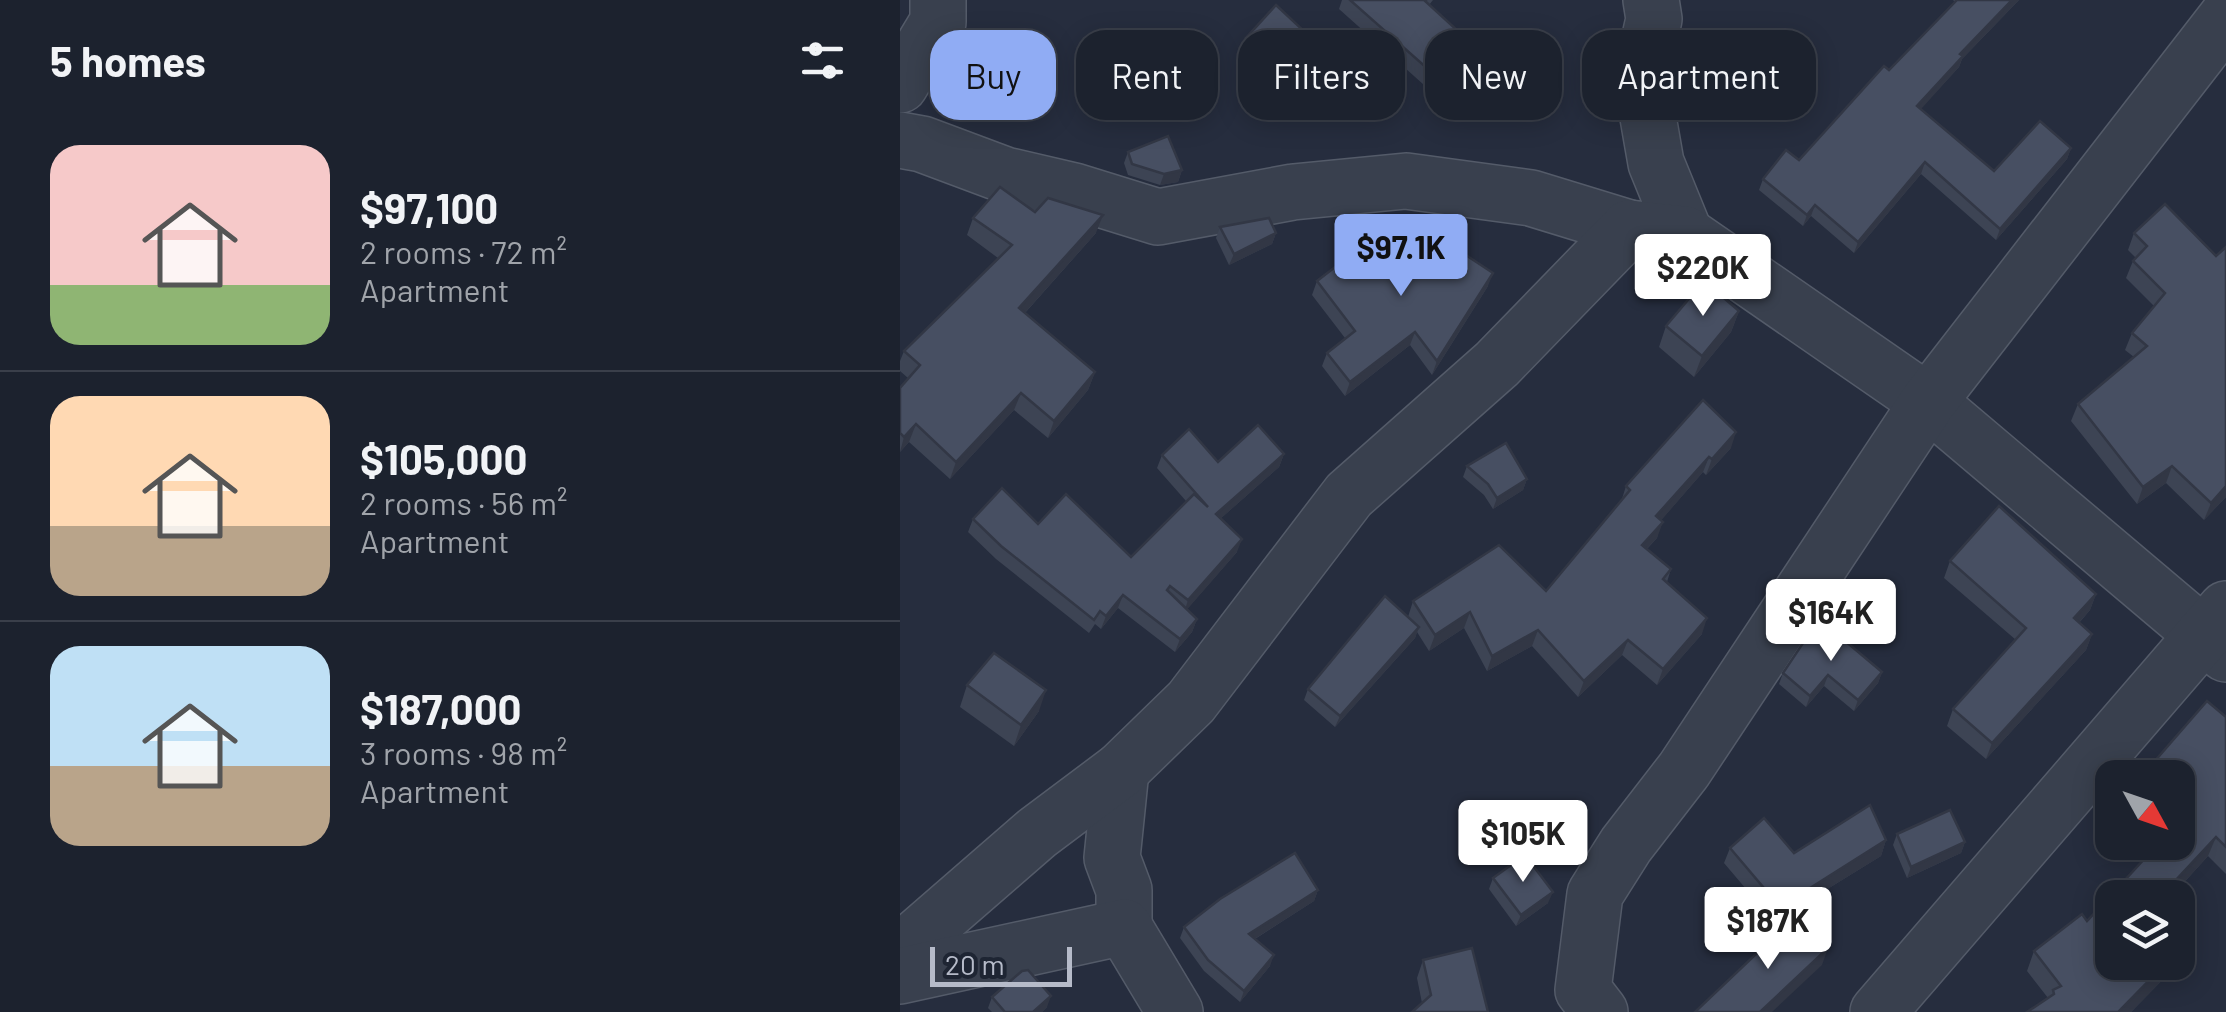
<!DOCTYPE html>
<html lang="en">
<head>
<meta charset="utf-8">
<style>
  body { margin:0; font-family:Barlow,sans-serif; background:#292f3a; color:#f1f3f6; height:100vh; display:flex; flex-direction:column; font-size:38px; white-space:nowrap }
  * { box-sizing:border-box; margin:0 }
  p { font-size:32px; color:#a0a4aa }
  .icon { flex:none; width:55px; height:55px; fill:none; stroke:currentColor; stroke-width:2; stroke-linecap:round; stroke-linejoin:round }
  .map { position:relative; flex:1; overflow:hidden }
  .side { display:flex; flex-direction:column; background:#1c222e; width:900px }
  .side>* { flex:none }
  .top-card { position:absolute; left:30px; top:30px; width:950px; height:90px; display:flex; gap:20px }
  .needle { width:65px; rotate:130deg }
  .fabs { position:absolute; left:1195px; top:760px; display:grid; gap:20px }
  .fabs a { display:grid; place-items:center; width:100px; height:100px; border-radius:20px; background:#1c222e; box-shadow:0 5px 25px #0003,0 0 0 2px #3a3f4a; font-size:50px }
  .scale { position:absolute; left:30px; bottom:25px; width:142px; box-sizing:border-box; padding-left:10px; border:5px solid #b6bbc9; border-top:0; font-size:28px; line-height:35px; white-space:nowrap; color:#b6bbc9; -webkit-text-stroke:8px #1e2533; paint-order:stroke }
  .price { position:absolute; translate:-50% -85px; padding:0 22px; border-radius:10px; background:#fff; color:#222; font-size:32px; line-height:65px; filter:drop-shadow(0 2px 5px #0008) }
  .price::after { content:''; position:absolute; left:50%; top:60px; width:30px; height:22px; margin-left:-15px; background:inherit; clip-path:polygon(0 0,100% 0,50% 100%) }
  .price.active { background:#90acf4; color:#111 }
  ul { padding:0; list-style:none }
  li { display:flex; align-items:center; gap:30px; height:250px; padding:0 50px }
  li+li { border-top:2px solid #3a3f4a }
  li span { display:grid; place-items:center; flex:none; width:280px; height:200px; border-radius:30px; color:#555 }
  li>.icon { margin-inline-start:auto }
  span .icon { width:120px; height:120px; fill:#fffc; stroke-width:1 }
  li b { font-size:42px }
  h2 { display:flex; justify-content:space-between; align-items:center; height:120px; padding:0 50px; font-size:42px }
  .chip { padding:0 35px; border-radius:30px; background:#1c222e; box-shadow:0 5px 25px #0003,0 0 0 2px #3a3f4a; font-size:35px; line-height:90px }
  .chip.active { background:#90acf4; color:#111 }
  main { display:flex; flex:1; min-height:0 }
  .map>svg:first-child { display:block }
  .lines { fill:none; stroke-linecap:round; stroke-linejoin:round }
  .minor-casing { stroke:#545b69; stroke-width:58 }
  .minor { stroke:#39404e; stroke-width:55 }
  .wall { fill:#3d4454 }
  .shaded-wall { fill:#323745 }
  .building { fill:#474f62; stroke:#323745; stroke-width:2.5 }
</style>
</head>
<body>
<main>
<section class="side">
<h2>5 homes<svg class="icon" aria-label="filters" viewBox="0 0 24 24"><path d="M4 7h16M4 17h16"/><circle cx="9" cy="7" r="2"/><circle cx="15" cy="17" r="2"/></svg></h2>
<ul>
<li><span style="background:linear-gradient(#f6c9c9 70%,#8fb573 0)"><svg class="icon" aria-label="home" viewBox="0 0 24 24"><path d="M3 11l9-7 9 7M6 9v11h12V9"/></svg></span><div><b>$97,100</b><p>2 rooms · 72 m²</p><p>Apartment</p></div></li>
<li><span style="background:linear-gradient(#ffd9b3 65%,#b9a48a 0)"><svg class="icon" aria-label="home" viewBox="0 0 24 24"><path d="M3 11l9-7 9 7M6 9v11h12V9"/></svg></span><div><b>$105,000</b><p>2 rooms · 56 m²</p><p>Apartment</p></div></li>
<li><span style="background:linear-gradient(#bfe0f5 60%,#b9a48a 0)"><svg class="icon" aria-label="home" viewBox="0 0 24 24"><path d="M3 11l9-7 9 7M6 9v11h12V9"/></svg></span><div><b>$187,000</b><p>3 rooms · 98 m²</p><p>Apartment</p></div></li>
</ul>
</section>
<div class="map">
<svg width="1326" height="1012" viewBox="0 0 1326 1012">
  <rect width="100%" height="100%" fill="#262d3e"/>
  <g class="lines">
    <defs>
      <g id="minor">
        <path d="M 751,0 L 754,19 L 741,77 L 756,163 L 785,234"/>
        <path d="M 0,85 L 38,22 L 38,0"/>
        <path d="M 0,140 L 22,144 L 105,175 L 174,191 L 258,217 L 393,192 L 506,181 L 631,198 L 729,228"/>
        <path d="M 221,770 L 212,858 L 224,890 L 224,927"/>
        <path d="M 0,952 L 137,833 L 221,770 L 291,702 L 449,495 L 597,364 L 729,228 L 785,234 L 1028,402 L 1326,654"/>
        <path d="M 0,976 L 224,927 L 275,1012"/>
        <path d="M 700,1012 L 683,990 L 695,894 L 726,845 L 784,770 L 1028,402 L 1326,18"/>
        <path d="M 978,1012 L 1326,609"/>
      </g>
    </defs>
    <use href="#minor" class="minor-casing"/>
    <use href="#minor" class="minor"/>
  </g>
  <g class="wall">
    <path d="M 442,0 L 533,0 L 529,5 L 565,56 L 533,93 L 439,9 Z"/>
    <path d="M 1053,0 L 1119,0 L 1062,59 L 1059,67 L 1020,109 L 1094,171 L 1171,148 L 1167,159 L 1096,240 L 1021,174 L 954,253 L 911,216 L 903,226 L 859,190 L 863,179 L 899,160 L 1055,2 Z"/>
    <path d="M 346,38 L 402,44 L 373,77 L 342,50 Z"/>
    <path d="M 228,152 L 282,170 L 278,182 L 260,185 L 228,175 L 224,163 Z"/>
    <path d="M 135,212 L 196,233 L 125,313 L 195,372 L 188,390 L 148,438 L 114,410 L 50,479 L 9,442 L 0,452 L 0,388 L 8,378 L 0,371 L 0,361 L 4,351 L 98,258 L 67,235 L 73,218 Z"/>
    <path d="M 320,227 L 376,233 L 372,244 L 329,265 L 316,238 Z"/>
    <path d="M 1234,233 L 1316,256 L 1326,247 L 1326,497 L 1304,520 L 1266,483 L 1237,504 L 1171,421 L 1178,404 L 1234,357 L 1225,350 L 1232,333 L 1254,306 L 1226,278 L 1233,261 L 1236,258 L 1228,250 Z"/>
    <path d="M 451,262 L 515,263 L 588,286 L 532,375 L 510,345 L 445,396 L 422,366 L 427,353 L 445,338 L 412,295 L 417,281 Z"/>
    <path d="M 839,311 L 831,332 L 794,377 L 759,347 L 766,326 Z"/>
    <path d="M 831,448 L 806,475 L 803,472 L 761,520 L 757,538 L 747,549 L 771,569 L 767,582 L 802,634 L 757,685 L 722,655 L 678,697 L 632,646 L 587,671 L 564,628 L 529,651 L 517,632 L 515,638 L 435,727 L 404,700 L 408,689 L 508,617 L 513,601 L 646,591 L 721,502 L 726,486 Z"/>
    <path d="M 384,454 L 379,467 L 320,519 L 337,552 L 287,609 L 297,619 L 292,632 L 275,652 L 218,608 L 201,629 L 195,624 L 189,633 L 96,559 L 68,532 L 73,519 L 138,524 L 231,557 L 286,501 L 257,468 L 262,455 L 318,462 Z"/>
    <path d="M 567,466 L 627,479 L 623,490 L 593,509 L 584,495 L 563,477 Z"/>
    <path d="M 1050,561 L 1196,594 L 1190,610 L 1179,623 L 1192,634 L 1186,650 L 1086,759 L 1047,726 L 1053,709 L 1116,640 L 1044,578 Z"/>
    <path d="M 982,672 L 978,683 L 954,711 L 924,686 L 906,707 L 879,684 L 883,673 Z"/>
    <path d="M 67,685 L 139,711 L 114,746 L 60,707 Z"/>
    <path d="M 1307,701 L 1326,717 L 1326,874 L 1308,856 L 1270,898 L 1212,898 L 1212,962 L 1278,962 L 1278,935 L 1286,944 L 1279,963 L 1231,1012 L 1127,1012 L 1148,998 L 1127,971 L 1134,951 L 1182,914 L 1187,921 L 1261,842 L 1278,842 L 1278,778 L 1240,778 Z"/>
    <path d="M 997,834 L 1065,842 L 1061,853 L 1007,878 L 993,845 Z"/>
    <path d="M 986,840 L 981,856 L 874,922 L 824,863 L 830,848 L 894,853 Z"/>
    <path d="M 593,878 L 648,903 L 616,926 L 589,889 Z"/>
    <path d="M 418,890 L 414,901 L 355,939 L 370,966 L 340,1002 L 304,971 L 280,938 L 284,927 Z"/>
    <path d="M 523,960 L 588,1012 L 522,1003 L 517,978 Z"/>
    <path d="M 92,997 L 147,1007 L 142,1012 L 92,1012 L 88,1008 Z"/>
  </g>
  <g class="shaded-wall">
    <path d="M 1112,0 L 1119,0 L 1062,59 L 1059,67 L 1013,118 L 1017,106 L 1060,54 Z"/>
    <path d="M 406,33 L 402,44 L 373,77 L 377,66 Z"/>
    <path d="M 570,42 L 565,56 L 533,93 L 538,78 Z"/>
    <path d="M 1171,148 L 1167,159 L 1096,240 L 1100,229 Z"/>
    <path d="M 1025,162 L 1021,174 L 954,253 L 958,242 Z"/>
    <path d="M 282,170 L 278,182 L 260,185 L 264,174 Z"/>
    <path d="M 915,205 L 911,216 L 903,226 L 907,215 Z"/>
    <path d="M 203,215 L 196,233 L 113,326 L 119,308 Z"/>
    <path d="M 376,233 L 372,244 L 329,265 L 334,254 Z"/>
    <path d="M 593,273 L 588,286 L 532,375 L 537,361 Z"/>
    <path d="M 839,311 L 831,332 L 794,377 L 802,356 Z"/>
    <path d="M 515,332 L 510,345 L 445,396 L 450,382 Z"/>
    <path d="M 195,372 L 188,390 L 148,438 L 154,421 Z"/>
    <path d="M 121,393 L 114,410 L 50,479 L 56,462 Z"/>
    <path d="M 16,424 L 9,442 L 0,452 L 4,437 Z"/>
    <path d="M 836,432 L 831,448 L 806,475 L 812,459 Z"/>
    <path d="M 384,454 L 379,467 L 311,527 L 316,514 Z"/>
    <path d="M 809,457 L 803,472 L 751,532 L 756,516 Z"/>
    <path d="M 1272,466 L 1266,483 L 1237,504 L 1243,487 Z"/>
    <path d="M 627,479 L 623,490 L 593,509 L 597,498 Z"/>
    <path d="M 1326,486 L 1326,497 L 1304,520 L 1311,503 Z"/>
    <path d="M 763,522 L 757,538 L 736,560 L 742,545 Z"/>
    <path d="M 342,539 L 337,552 L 284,613 L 288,600 Z"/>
    <path d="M 1196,594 L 1190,610 L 1168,635 L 1174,618 Z"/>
    <path d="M 223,595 L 218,608 L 201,629 L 206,616 Z"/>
    <path d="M 570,612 L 564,628 L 529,651 L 535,635 Z"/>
    <path d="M 807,618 L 802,634 L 757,685 L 763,669 Z"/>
    <path d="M 297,619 L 292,632 L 275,652 L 280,639 Z"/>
    <path d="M 519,627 L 515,638 L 435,727 L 440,716 Z"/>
    <path d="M 638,630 L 632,646 L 587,671 L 592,656 Z"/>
    <path d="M 1192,634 L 1186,650 L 1086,759 L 1092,743 Z"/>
    <path d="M 728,640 L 722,655 L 678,697 L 684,681 Z"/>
    <path d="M 982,672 L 978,683 L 954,711 L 958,700 Z"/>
    <path d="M 928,675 L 924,686 L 906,707 L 910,696 Z"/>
    <path d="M 146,690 L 139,711 L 114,746 L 121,725 Z"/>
    <path d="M 1316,837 L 1308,856 L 1270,898 L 1259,898 Z"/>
    <path d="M 986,840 L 981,856 L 874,922 L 880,907 Z"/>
    <path d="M 1065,842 L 1061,853 L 1007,878 L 1011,867 Z"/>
    <path d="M 418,890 L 414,901 L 345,945 L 349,934 Z"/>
    <path d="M 653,892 L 648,903 L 616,926 L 621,915 Z"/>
    <path d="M 1286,944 L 1279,963 L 1231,1012 L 1218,1012 L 1267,962 L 1278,962 L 1278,952 Z"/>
    <path d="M 928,948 L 922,965 L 872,1012 L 860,1012 Z"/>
    <path d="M 374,955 L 370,966 L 340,1002 L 344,991 Z"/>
    <path d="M 151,996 L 147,1007 L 142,1012 L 133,1012 Z"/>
  </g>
  <g class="building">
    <path d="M 450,0 L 526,0 L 525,1 L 570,42 L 538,78 Z"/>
    <path d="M 1057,0 L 1112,0 L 1060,54 L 1063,56 L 1017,106 L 1094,171 L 1140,121 L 1171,148 L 1100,229 L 1025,162 L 958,242 L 915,205 L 907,215 L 863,179 L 886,150 L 899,160 L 984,66 L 989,70 Z"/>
    <path d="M 376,5 L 406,33 L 377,66 L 346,38 Z"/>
    <path d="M 268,136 L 282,170 L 264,174 L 232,164 L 228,152 Z"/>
    <path d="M 100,187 L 135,212 L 148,198 L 203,215 L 119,308 L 195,372 L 154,421 L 121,393 L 56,462 L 16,424 L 4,437 L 0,433 L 0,388 L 20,365 L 4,351 L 112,245 L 73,218 Z"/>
    <path d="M 1265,204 L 1316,256 L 1326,247 L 1326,486 L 1311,503 L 1272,466 L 1243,487 L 1178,404 L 1247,346 L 1232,333 L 1265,293 L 1233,261 L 1247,246 L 1234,233 Z"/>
    <path d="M 369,218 L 376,233 L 334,254 L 320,227 Z"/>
    <path d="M 490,231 L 515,263 L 534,234 L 593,273 L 537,361 L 515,332 L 450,382 L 427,353 L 455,331 L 417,281 L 448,257 L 451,262 Z"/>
    <path d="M 804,281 L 839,311 L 802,356 L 766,326 Z"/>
    <path d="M 803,400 L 836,432 L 812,459 L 809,457 L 756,516 L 763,522 L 742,545 L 771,569 L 763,579 L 807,618 L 763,669 L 728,640 L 684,681 L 638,630 L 592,656 L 570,612 L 535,635 L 513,601 L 599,545 L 646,591 L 730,490 L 726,486 Z"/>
    <path d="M 358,425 L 384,454 L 316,514 L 342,539 L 288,600 L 270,586 L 267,590 L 297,619 L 280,639 L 223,595 L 206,616 L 200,611 L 194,620 L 101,546 L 73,519 L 102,488 L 138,524 L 166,494 L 231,557 L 294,494 L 308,507 L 262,455 L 289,429 L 318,462 Z"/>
    <path d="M 606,443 L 627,479 L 597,498 L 588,484 L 567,466 Z"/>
    <path d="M 1099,506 L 1196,594 L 1174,618 L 1192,634 L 1092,743 L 1053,709 L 1126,628 L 1050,561 Z"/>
    <path d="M 485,596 L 519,627 L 440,716 L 408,689 Z"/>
    <path d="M 919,619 L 982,672 L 958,700 L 928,675 L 910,696 L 883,673 Z"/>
    <path d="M 94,653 L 146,690 L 121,725 L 67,685 Z"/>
    <path d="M 1307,701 L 1326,717 L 1326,847 L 1316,837 L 1259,898 L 1212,898 L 1212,962 L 1267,962 L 1218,1012 L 1127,1012 L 1154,994 L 1153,990 L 1161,986 L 1134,951 L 1182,914 L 1187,921 L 1260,842 L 1278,842 L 1278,778 L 1240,778 Z"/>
    <path d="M 970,805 L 986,840 L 880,907 L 830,848 L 864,818 L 894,853 Z"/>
    <path d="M 1050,810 L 1065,842 L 1011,867 L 997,834 Z"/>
    <path d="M 395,853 L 418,890 L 349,934 L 374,955 L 344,991 L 308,960 L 284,927 L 320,899 Z"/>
    <path d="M 625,855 L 653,892 L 621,915 L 593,878 Z"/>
    <path d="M 895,917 L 928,948 L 860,1012 L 795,1012 Z"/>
    <path d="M 1278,935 L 1286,944 L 1278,952 Z"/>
    <path d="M 572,948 L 588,1012 L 512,1012 L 531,995 L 523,960 Z"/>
    <path d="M 128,970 L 151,996 L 133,1012 L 105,1012 L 92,997 L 122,971 Z"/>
  </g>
</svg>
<div class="fabs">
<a><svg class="needle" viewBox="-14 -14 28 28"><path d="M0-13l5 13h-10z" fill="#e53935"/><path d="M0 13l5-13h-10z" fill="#a0a4aa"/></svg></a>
<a><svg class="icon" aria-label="layers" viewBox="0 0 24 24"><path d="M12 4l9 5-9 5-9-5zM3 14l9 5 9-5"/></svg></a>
</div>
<div class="scale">20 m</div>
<b class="price active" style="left:501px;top:299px">$97.1K</b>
<b class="price" style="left:803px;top:319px">$220K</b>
<b class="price" style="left:931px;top:664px">$164K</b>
<b class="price" style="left:623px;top:885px">$105K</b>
<b class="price" style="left:868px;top:972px">$187K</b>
<div class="top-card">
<a class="chip active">Buy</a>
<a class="chip">Rent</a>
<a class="chip">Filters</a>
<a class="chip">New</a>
<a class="chip">Apartment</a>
</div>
</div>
</main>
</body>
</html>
